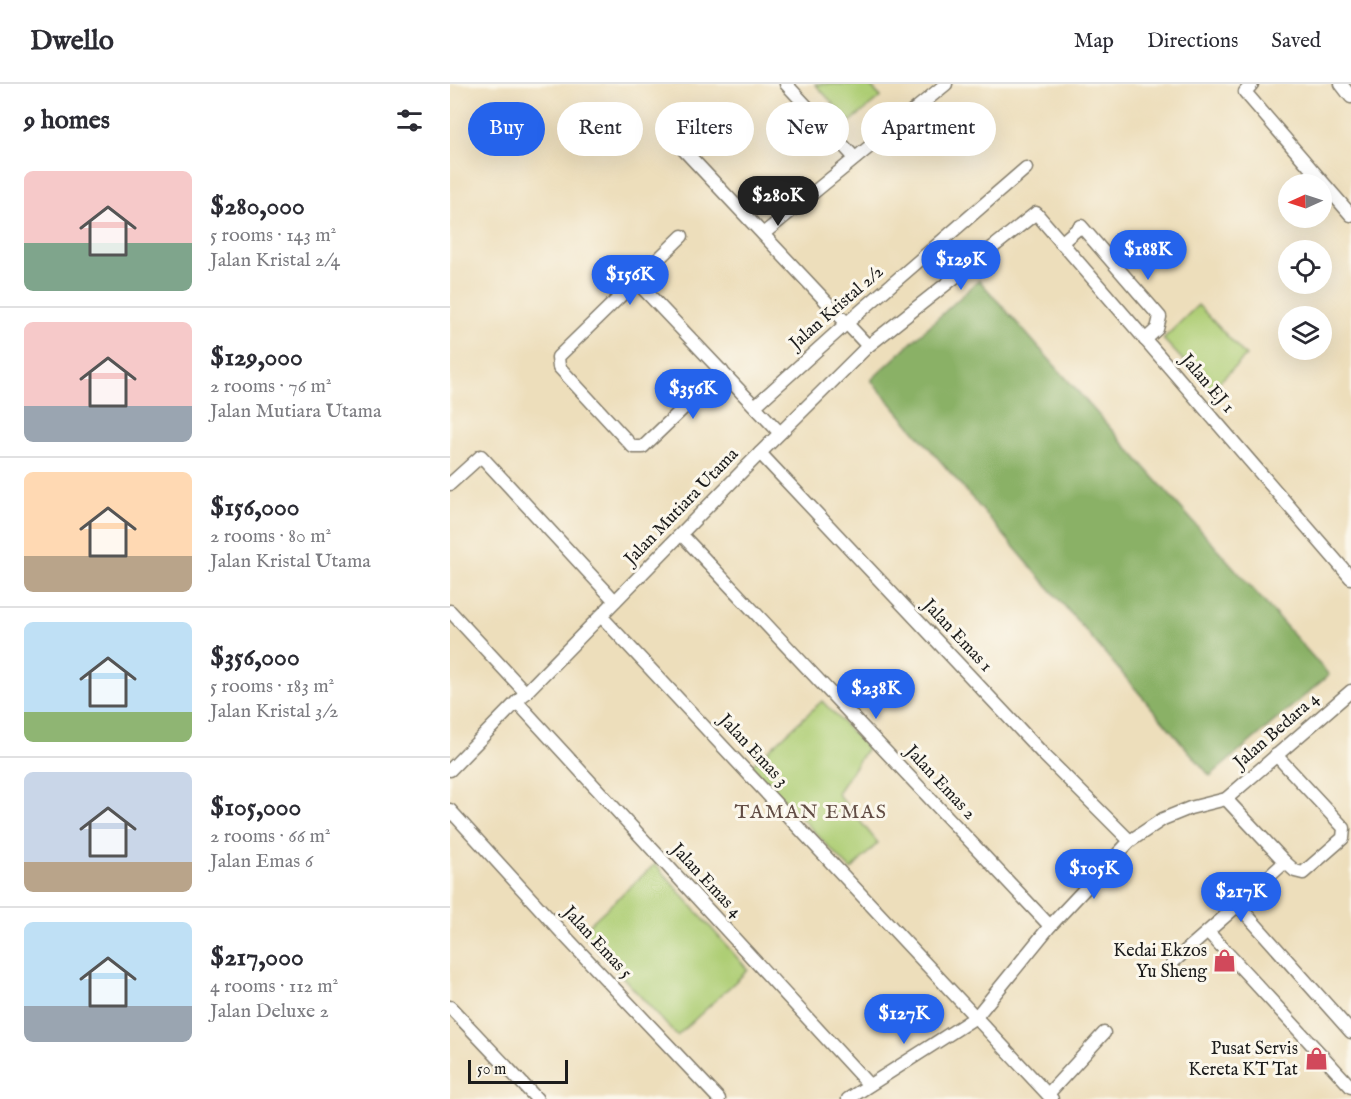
<!DOCTYPE html>
<html lang="en">
<head>
<meta charset="utf-8">
<style>
  body { margin:0; font-family:"IM FELL English",serif; background:#f2f2f3; color:#2b2b33; height:100vh; display:flex; flex-direction:column; font-size:22px; white-space:nowrap }
  * { box-sizing:border-box; margin:0 }
  p { font-size:20px; color:#7c7c81 }
  .icon { flex:none; width:33px; height:33px; fill:none; stroke:currentColor; stroke-width:2; stroke-linecap:round; stroke-linejoin:round }
  .map { position:relative; flex:1; overflow:hidden }
  .details { display:flex; flex-direction:column; background:#fff; width:450px }
  .details>* { flex:none }
  .top-card { position:absolute; left:18px; top:18px; width:570px; height:54px; display:flex; gap:12px }
  .needle { width:39px; rotate:267deg }
  .controls { position:absolute; left:828px; top:90px; display:grid; gap:12px }
  .controls a { display:grid; place-items:center; width:54px; height:54px; border-radius:50%; background:#fff; box-shadow:0 6px 24px #0002; font-size:30px }
  .scale { position:absolute; left:18px; bottom:15px; width:100px; box-sizing:border-box; padding-left:6px; border:3px solid #1c1c1c; border-top:0; font-size:16px; line-height:21px; white-space:nowrap; color:#1c1c1c; -webkit-text-stroke:4px #fbf7ec; paint-order:stroke }
  .price { position:absolute; translate:-50% -51px; padding:0 14px; border-radius:21px; background:#2563eb; color:#fff; font-size:20px; line-height:39px; filter:drop-shadow(0 2px 3px #0008) }
  .price::after { content:''; position:absolute; left:50%; top:36px; width:18px; height:14px; margin-left:-9px; background:inherit; clip-path:polygon(0 0,100% 0,50% 100%) }
  .price.active { background:#222; color:#fff }
  ul { padding:0; list-style:none }
  li { display:flex; align-items:center; gap:18px; height:150px; padding:0 24px }
  li+li { border-top:2px solid #e1e1e2 }
  li span { display:grid; place-items:center; flex:none; width:168px; height:120px; border-radius:9px; color:#555 }
  li>.icon { margin-inline-start:auto }
  span .icon { width:72px; height:72px; fill:#fffc; stroke-width:1 }
  li b { font-size:26px }
  h2 { display:flex; justify-content:space-between; align-items:center; height:72px; padding:0 24px; font-size:26px }
  .chip { padding:0 21px; border-radius:27px; background:#fff; box-shadow:0 6px 24px #0002; font-size:21px; line-height:54px }
  .chip.active { background:#2563eb; color:#fff }
  header { display:flex; align-items:center; gap:36px; box-sizing:border-box; height:84px; padding:0 30px; background:#fff; border-bottom:2px solid #e1e1e2 }
  header strong { font-size:28px }
  nav { display:flex; gap:33px; margin-inline-start:auto; font-size:21px }
  main { display:flex; flex:1; min-height:0 }
  .map>svg:first-child { display:block }
  .green { fill:#aece75; stroke:#657548; stroke-width:1.5 }
  .forest { fill:#8ab166; stroke:#536641; stroke-width:1.5 }
  .lines { fill:none; stroke-linecap:round; stroke-linejoin:round }
  .minor-casing { stroke:#847d6c; stroke-width:15 }
  .minor { stroke:#fff; stroke-width:12 }
  .labels { text-anchor:middle; dominant-baseline:central; stroke-width:6; stroke-linejoin:round; paint-order:stroke }
  .street-label { font-size:18px; fill:#1c1c1c; stroke:#fbf7ec }
  .poi-label { font-size:18px; fill:#1c1c1c; stroke:#fbf7ec; text-anchor:end }
  .neighbourhood-label { font-size:20px; letter-spacing:1.5px; fill:#624d45; stroke:#fbf7ec }
</style>
</head>
<body>
<header>
<strong>Dwello</strong>
<nav><a>Map</a><a>Directions</a><a>Saved</a></nav>
</header>
<main>
<section class="details">
<h2>9 homes<svg class="icon" aria-label="filters" viewBox="0 0 24 24"><path d="M4 7h16M4 17h16"/><circle cx="9" cy="7" r="2"/><circle cx="15" cy="17" r="2"/></svg></h2>
<ul>
<li><span style="background:linear-gradient(#f6c9c9 60%,#7fa58c 0)"><svg class="icon" aria-label="home" viewBox="0 0 24 24"><path d="M3 11l9-7 9 7M6 9v11h12V9"/></svg></span><div><b>$280,000</b><p>5 rooms · 143 m²</p><p>Jalan Kristal 2/4</p></div></li>
<li><span style="background:linear-gradient(#f6c9c9 70%,#9aa5b1 0)"><svg class="icon" aria-label="home" viewBox="0 0 24 24"><path d="M3 11l9-7 9 7M6 9v11h12V9"/></svg></span><div><b>$129,000</b><p>2 rooms · 76 m²</p><p>Jalan Mutiara Utama</p></div></li>
<li><span style="background:linear-gradient(#ffd9b3 70%,#b9a48a 0)"><svg class="icon" aria-label="home" viewBox="0 0 24 24"><path d="M3 11l9-7 9 7M6 9v11h12V9"/></svg></span><div><b>$156,000</b><p>2 rooms · 80 m²</p><p>Jalan Kristal Utama</p></div></li>
<li><span style="background:linear-gradient(#bfe0f5 75%,#8fb573 0)"><svg class="icon" aria-label="home" viewBox="0 0 24 24"><path d="M3 11l9-7 9 7M6 9v11h12V9"/></svg></span><div><b>$356,000</b><p>5 rooms · 183 m²</p><p>Jalan Kristal 3/2</p></div></li>
<li><span style="background:linear-gradient(#c9d6e8 75%,#b9a48a 0)"><svg class="icon" aria-label="home" viewBox="0 0 24 24"><path d="M3 11l9-7 9 7M6 9v11h12V9"/></svg></span><div><b>$105,000</b><p>2 rooms · 66 m²</p><p>Jalan Emas 6</p></div></li>
<li><span style="background:linear-gradient(#bfe0f5 70%,#9aa5b1 0)"><svg class="icon" aria-label="home" viewBox="0 0 24 24"><path d="M3 11l9-7 9 7M6 9v11h12V9"/></svg></span><div><b>$217,000</b><p>4 rooms · 112 m²</p><p>Jalan Deluxe 2</p></div></li>
</ul>
</section>
<div class="map">
<svg width="901" height="1015" viewBox="0 0 901 1015">
  <rect width="100%" height="100%" fill="#fbf7ec"/>
  <filter id="ink" filterUnits="userSpaceOnUse"><feTurbulence type="fractalNoise" baseFrequency=".0167" numOctaves="2"/><feDisplacementMap in="SourceGraphic" scale="12" xChannelSelector="R" yChannelSelector="G"/><feConvolveMatrix kernelMatrix="1 2 1 2 8 2 1 2 1" color-interpolation-filters="sRGB"/></filter>
  <filter id="wash" filterUnits="userSpaceOnUse"><feTurbulence type="fractalNoise" baseFrequency=".008" numOctaves="4" result="noise"/><feDisplacementMap in="SourceGraphic" scale="24" xChannelSelector="R" yChannelSelector="G"/><feGaussianBlur stdDeviation="1.35" result="paint"/><feColorMatrix in="noise" values="0 0 0 0 0 0 0 0 0 0 0 0 0 0 0 0 0 1.4 0 .05"/><feComposite in="paint" operator="in"/></filter>
  <g filter="url(#wash)">
    <rect width="100%" height="100%" fill="#eddebb"/>
    <g class="green">
      <path d="M 365,0 L 418,0 L 431,13 L 400,38 Z"/>
      <path d="M 748,221 L 796,272 L 761,306 L 713,255 Z"/>
      <path d="M 372,617 L 417,664 L 387,709 L 428,759 L 401,786 L 301,682 Z"/>
      <path d="M 205,780 L 298,886 L 227,952 L 131,848 Z"/>
    </g>
    <path class="forest" d="M 529,196 L 879,591 L 760,692 L 421,296 Z"/>
  </g>
  <g filter="url(#ink)">
    <g class="lines">
      <defs>
        <g id="minor">
          <path d="M 336,0 L 405,74"/>
          <path d="M 802,0 L 795,8 L 901,131"/>
          <path d="M 891,0 L 901,13"/>
          <path d="M 215,46 L 418,262"/>
          <path d="M 313,150 L 496,0"/>
          <path d="M 232,152 L 108,273 L 109,283 L 183,363 L 193,363 L 272,287"/>
          <path d="M 611,159 L 631,142 L 710,233 L 707,245 L 695,256"/>
          <path d="M 185,196 L 330,349"/>
          <path d="M 305,322 L 397,239 L 576,84"/>
          <path d="M 310,369 L 594,671 L 680,757"/>
          <path d="M 0,400 L 31,372 L 165,517"/>
          <path d="M 231,450 L 600,842"/>
          <path d="M 0,527 L 76,609"/>
          <path d="M 151,532 L 602,1015"/>
          <path d="M 67,618 L 419,1001"/>
          <path d="M 0,686 L 310,369 L 418,262 L 586,129 L 901,494"/>
          <path d="M 776,715 L 835,778 L 845,787 L 853,789 L 893,754 L 894,744 L 826,671"/>
          <path d="M 0,726 L 114,851 L 269,1015"/>
          <path d="M 788,821 L 901,948"/>
          <path d="M 758,848 L 901,1003"/>
          <path d="M 721,885 L 723,878 L 788,821 L 835,778"/>
          <path d="M 0,923 L 87,1015"/>
          <path d="M 598,1010 L 654,949"/>
          <path d="M 398,1015 L 526,933 L 600,842 L 680,757 L 713,735 L 740,724 L 776,715 L 901,607"/>
        </g>
      </defs>
      <use href="#minor" class="minor-casing"/>
      <use href="#minor" class="minor"/>
    </g>
  </g>
  <defs>
    <symbol id="shop-bare" viewBox="-9 -9 18 18"><path d="M-5-2.5h2.3a2.7 3.5 0 0 1 5.4 0H5L5.5 6h-11ZM-1.5-2.5h3a1.5 2.3 0 0 0-3 0Z" fill="#d1495b" stroke="#fbf7ec" stroke-width="2.5" paint-order="stroke"/></symbol>
  </defs>
  <g fill-rule="evenodd">
    <use href="#shop-bare" x="758" y="860" width="33" height="33"/>
    <use href="#shop-bare" x="850" y="958" width="33" height="33"/>
  </g>
  <g class="labels">
    <g class="street-label">
      <text transform="translate(387 224) rotate(-41)">Jalan Kristal 2/2</text>
      <text transform="translate(757 300) rotate(49)">Jalan EJ 1</text>
      <text transform="translate(232 423) rotate(-46)">Jalan Mutiara Utama</text>
      <text transform="translate(507 552) rotate(47)">Jalan Emas 1</text>
      <text transform="translate(827 647) rotate(-41)">Jalan Bedara 4</text>
      <text transform="translate(303 667) rotate(47)">Jalan Emas 3</text>
      <text transform="translate(490 699) rotate(47)">Jalan Emas 2</text>
      <text transform="translate(256 797) rotate(47)">Jalan Emas 4</text>
      <text transform="translate(147 859) rotate(47)">Jalan Emas 5</text>
    </g>
    <g class="poi-label">
      <text x="757" y="867">Kedai Ekzos<tspan x="757" dy="21">Yu Sheng</tspan></text>
      <text x="848" y="965">Pusat Servis<tspan x="848" dy="21">Kereta KT Tat</tspan></text>
    </g>
    <g class="neighbourhood-label">
      <text x="361" y="728">TAMAN EMAS</text>
    </g>
  </g>
</svg>
<div class="controls">
<a><svg class="needle" viewBox="-14 -14 28 28"><path d="M0-13l5 13h-10z" fill="#e53935"/><path d="M0 13l5-13h-10z" fill="#7c7c81"/></svg></a>
<a><svg class="icon" aria-label="locate" viewBox="0 0 24 24"><circle cx="12" cy="12" r="6"/><path d="M12 2v4M12 18v4M2 12h4M18 12h4"/></svg></a>
<a><svg class="icon" aria-label="layers" viewBox="0 0 24 24"><path d="M12 4l9 5-9 5-9-5zM3 14l9 5 9-5"/></svg></a>
</div>
<div class="scale">50 m</div>
<b class="price active" style="left:328px;top:143px">$280K</b>
<b class="price" style="left:698px;top:197px">$188K</b>
<b class="price" style="left:511px;top:207px">$129K</b>
<b class="price" style="left:180px;top:222px">$156K</b>
<b class="price" style="left:243px;top:336px">$356K</b>
<b class="price" style="left:426px;top:636px">$238K</b>
<b class="price" style="left:644px;top:816px">$105K</b>
<b class="price" style="left:791px;top:839px">$217K</b>
<b class="price" style="left:454px;top:961px">$127K</b>
<div class="top-card">
<a class="chip active">Buy</a>
<a class="chip">Rent</a>
<a class="chip">Filters</a>
<a class="chip">New</a>
<a class="chip">Apartment</a>
</div>
</div>
</main>
</body>
</html>
